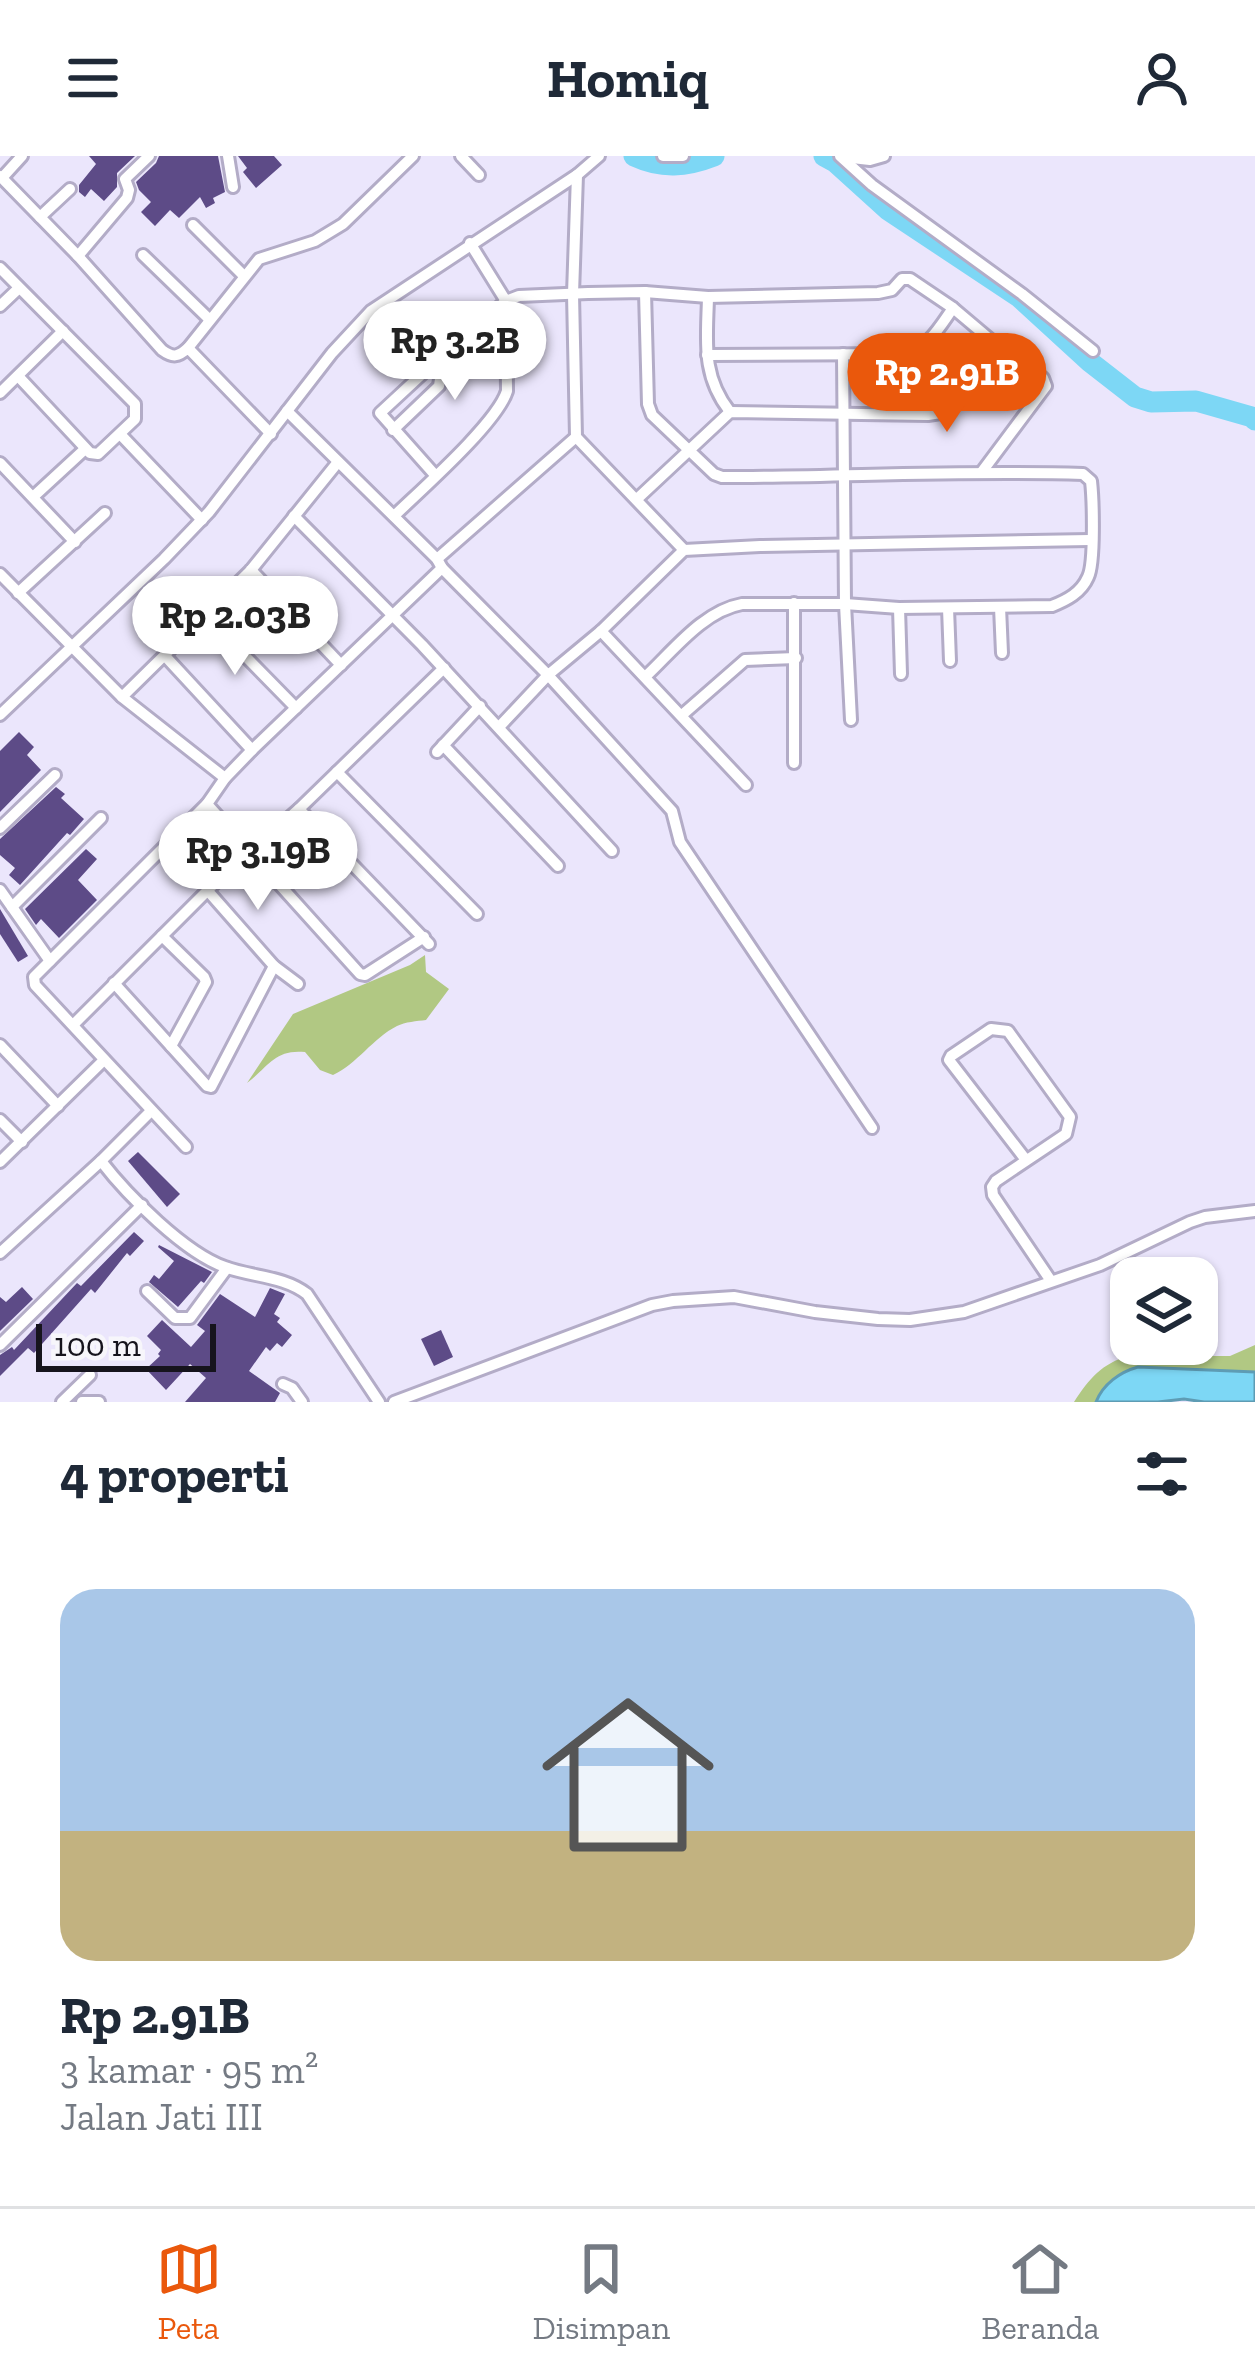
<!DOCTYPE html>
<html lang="id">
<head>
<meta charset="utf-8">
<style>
  body { margin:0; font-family:"Zilla Slab",serif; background:#f6f6f7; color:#1f2937; height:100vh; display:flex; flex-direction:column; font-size:45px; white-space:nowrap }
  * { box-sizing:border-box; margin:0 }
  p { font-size:39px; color:#747a83 }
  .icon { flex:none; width:66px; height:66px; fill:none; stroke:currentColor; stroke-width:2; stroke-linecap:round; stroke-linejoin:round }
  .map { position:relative; height:1246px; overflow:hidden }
  .panel { display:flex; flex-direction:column; background:#fff; flex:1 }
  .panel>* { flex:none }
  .controls { position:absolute; left:1110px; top:1101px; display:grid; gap:24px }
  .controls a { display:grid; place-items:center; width:108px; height:108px; border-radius:24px; background:#fff; box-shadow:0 3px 9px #0004; font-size:60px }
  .scale { position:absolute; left:36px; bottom:30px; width:180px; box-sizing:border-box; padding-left:12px; border:6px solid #16141d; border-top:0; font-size:33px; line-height:42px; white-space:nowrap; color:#16141d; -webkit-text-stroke:9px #f7f6fb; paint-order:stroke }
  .price { position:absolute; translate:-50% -102px; padding:0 27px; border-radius:42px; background:#fff; color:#222; font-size:39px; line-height:78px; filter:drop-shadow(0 3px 6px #0008) }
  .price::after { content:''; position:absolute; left:50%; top:72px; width:36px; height:27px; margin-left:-18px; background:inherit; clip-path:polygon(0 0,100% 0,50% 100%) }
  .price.selected { background:#ea580c; color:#fff }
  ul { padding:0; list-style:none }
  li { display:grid; align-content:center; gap:24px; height:636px; padding:0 60px }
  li+li { border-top:3px solid #e0e1e3 }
  li span { display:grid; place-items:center; height:372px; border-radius:36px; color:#555 }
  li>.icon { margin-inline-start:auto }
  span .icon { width:216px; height:216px; fill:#fffc; stroke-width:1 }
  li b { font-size:51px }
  h2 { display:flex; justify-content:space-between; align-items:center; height:144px; padding:0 60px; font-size:51px }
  header { display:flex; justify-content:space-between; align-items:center; height:156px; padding:0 60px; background:#fff; font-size:54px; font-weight:700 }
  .tabs { display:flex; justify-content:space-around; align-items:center; height:168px; border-top:3px solid #e0e1e3; background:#fff; font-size:33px; color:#747a83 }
  .tabs a { display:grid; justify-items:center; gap:6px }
  .tabs .selected { color:#ea580c }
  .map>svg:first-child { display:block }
  .green { fill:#b1c883 }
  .water { fill:#7dd7f5; stroke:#5e9cb4; stroke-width:3 }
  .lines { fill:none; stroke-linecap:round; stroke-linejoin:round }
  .river { stroke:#7dd7f5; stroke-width:21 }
  .building { fill:#5d4b87 }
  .street-casing { stroke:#b3acc7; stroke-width:16 }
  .street { stroke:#fff; stroke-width:10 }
</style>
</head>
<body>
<header><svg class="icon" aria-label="menu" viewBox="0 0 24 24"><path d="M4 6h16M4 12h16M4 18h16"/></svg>Homiq<svg class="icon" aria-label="person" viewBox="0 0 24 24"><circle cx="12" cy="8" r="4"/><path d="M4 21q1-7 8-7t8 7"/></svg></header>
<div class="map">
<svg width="1255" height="1246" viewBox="0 0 1255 1246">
  <rect width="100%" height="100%" fill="#ebe6fc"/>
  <g class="green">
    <path d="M 425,799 L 426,816 L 449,833 L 426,864 C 417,865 405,866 397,870 C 373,882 357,908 333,919 L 320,914 L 305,896 C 275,893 269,910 247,927 L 293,858 L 410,809 Z"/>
    <path d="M 1255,1189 L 1255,1216 L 1138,1211 L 1099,1238 L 1096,1246 L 1074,1246 C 1089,1223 1102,1207 1129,1200 L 1230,1200 Z"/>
  </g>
  <path class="water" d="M 1138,1211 L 1255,1216 L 1255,1246 L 1204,1246 L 1184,1243 L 1158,1246 L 1096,1246 C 1103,1228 1120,1216 1138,1211 Z"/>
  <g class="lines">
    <g class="river">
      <path d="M 634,0 C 662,13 686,11 714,0"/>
      <path d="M 824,0 L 835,6 L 888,54 L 1019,141 L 1090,206 L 1135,241 L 1151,246 L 1196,245 L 1252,261 L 1255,264"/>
    </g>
  </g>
  <g class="building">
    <path d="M 89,0 L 135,0 L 117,17 L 117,31 L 104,45 L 91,33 L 85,41 L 79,36 L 79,29 L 96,8 Z"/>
    <path d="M 159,0 L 218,0 L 225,36 L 213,42 L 215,47 L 206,52 L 200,41 L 179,62 L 170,54 L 155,70 L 141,56 L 151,46 L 139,34 L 136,26 L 156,7 Z"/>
    <path d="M 238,0 L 274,0 L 282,9 L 256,32 L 243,16 L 247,12 Z"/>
    <path d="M 19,576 L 34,591 L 27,599 L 41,614 L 0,656 L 0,595 Z"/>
    <path d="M 56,631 L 65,638 L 61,642 L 84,663 L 70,679 L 67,677 L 20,729 L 9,719 L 15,712 L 0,699 L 0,683 Z"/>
    <path d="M 86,693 L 97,703 L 78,724 L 97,744 L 59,782 L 41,763 L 36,769 L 25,753 Z"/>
    <path d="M 0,753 L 28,800 L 18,806 L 0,778 Z"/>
    <path d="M 138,996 L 180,1038 L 167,1051 L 128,1005 Z"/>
    <path d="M 134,1076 L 144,1085 L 130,1100 L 127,1097 L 95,1137 L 91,1133 L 34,1197 L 28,1192 L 0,1220 L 0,1199 L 12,1191 L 14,1194 L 77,1127 L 81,1130 Z"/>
    <path d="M 159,1089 L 212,1116 L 204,1127 L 201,1125 L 178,1151 L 149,1126 L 154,1119 L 159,1123 L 174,1105 L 158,1091 Z"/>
    <path d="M 22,1131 L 33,1143 L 0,1175 L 0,1141 L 6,1146 Z"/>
    <path d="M 270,1132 L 285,1138 L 274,1158 L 280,1162 L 277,1166 L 292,1179 L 282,1191 L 277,1187 L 270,1195 L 266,1191 L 249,1215 L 280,1237 L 275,1246 L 185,1246 L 206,1222 L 190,1208 L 166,1234 L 146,1213 L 160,1200 L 158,1198 L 161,1194 L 147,1180 L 162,1164 L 191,1191 L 205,1175 L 197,1169 L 220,1138 L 255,1161 Z"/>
    <path d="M 441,1174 L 453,1201 L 434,1210 L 421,1183 Z"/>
  </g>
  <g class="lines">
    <defs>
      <g id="street">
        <path d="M 228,0 L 233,31"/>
        <path d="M 461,0 L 479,19"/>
        <path d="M 663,0 L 683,0"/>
        <path d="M 840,0 L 872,29 L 1022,138 L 1093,195"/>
        <path d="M 843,1 L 870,4 L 884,0"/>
        <path d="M 577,19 L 573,138 L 576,281 L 684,394"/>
        <path d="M 0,20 L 78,100 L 162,194 C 173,202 178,201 188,192 L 271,278"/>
        <path d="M 2,22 L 22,0"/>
        <path d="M 40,61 L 70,33"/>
        <path d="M 193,69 L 244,120"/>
        <path d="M 470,87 L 506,145 L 519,140 L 588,137 L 645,136 L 708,141 L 878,137 L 892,134 L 902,123 L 910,123 L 953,152 L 998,190 L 1043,222 L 1046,230 L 981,317"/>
        <path d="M 143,99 L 209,163"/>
        <path d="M 78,100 L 127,42 L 129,34 L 125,23 L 149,0"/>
        <path d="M 0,112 L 135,248 L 135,263 L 98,298 L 90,297 L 18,220"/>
        <path d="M 645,136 L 648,248 L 652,259 L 714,318 L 722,321 C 842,321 963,314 1083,318 L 1091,325 C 1093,343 1095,407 1088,421 C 1081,437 1067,444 1052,450 L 899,452 L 845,448 L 742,448 C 703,455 673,495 645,521"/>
        <path d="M 708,141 C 707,185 701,219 730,256"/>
        <path d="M 0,150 L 19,132"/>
        <path d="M 188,192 L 259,103 L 315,85 L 343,68 L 413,0"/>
        <path d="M 843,198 L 845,448 L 851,564"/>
        <path d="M 707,199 L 905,198 C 929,191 939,172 953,152"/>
        <path d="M 0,237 L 63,175"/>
        <path d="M 287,255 L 437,403 L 442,412 L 548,519 L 601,475 L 684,394 L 760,390 L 1090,384"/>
        <path d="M 393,274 L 439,230 L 441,216 L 434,207"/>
        <path d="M 120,278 L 202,364"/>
        <path d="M 0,307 L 75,386"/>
        <path d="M 33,341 L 84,294"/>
        <path d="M 637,343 L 730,256 L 928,259 L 947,256 L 962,242 L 998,190"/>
        <path d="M 294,360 L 422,489 L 612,695"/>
        <path d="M 394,360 C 422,333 497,267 507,235 L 506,145 L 434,207 L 380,257 L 435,319"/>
        <path d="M 437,403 L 576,281"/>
        <path d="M 251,414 L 341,509"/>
        <path d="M 0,418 L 122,541 L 225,622"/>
        <path d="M 18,437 L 105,357"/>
        <path d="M 1000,451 L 1002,497"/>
        <path d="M 899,452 L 901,518"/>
        <path d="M 948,452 L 950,505"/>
        <path d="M 206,460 L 296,552"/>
        <path d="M 601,475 L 746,629"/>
        <path d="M 166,501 L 252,594"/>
        <path d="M 122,541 L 251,414 L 338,306"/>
        <path d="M 0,559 L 164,403 L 209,356 L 332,197 L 371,155 L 577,19 L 599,0"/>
        <path d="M 682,559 L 745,504 L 796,502"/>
        <path d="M 500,570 L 548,519 L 672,655 L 680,686 L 872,972"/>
        <path d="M 443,589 L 558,710"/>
        <path d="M 437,596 L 480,550"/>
        <path d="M 794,607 L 794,447"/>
        <path d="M 337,616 L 477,758"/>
        <path d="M 299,653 L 429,788"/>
        <path d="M 0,672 L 55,619"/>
        <path d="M 0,734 L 50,805"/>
        <path d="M 208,735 L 274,810 L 298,828"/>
        <path d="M 12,751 L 101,662"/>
        <path d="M 162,780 L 204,821 L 206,826 L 171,890"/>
        <path d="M 424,781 L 365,819 L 360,818 L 207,648 L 225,622 L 252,594 L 442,412"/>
        <path d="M 114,827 L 207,930 L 211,931 L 274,810"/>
        <path d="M 73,869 L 213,729 L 299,653 L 444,512"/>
        <path d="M 0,889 L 58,950"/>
        <path d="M 0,964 L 22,986"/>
        <path d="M 186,991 L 35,829 L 34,821 L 207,648"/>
        <path d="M 1026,1004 L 949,904 L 951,900 L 991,873 L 1008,875 L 1070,961 L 1066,978 L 996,1025 L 992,1031 L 993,1039 L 1051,1125"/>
        <path d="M 101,1005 C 128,1040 185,1097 225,1111 C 252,1121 284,1120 307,1138 L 379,1246"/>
        <path d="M 0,1006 L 104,904"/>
        <path d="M 0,1097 L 101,1005 L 151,955"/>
        <path d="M 147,1135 L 175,1162 L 190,1162 L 227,1112"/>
        <path d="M 0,1189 L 142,1049"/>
        <path d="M 283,1228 L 292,1232 L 302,1246"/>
        <path d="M 62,1246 L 90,1219"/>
        <path d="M 82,1246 L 99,1246"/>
        <path d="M 394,1246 L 652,1149 L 673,1145 L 734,1141 L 815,1156 L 878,1163 L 910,1164 L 964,1156 L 1100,1109 L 1190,1066 L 1205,1061 L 1255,1055"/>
      </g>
    </defs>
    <use href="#street" class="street-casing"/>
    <use href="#street" class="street"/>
  </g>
</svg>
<div class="controls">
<a><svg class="icon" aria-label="layers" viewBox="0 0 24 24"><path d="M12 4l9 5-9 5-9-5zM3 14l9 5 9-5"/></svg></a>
</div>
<div class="scale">100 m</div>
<b class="price" style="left:455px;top:247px">Rp 3.2B</b>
<b class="price selected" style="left:947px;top:279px">Rp 2.91B</b>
<b class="price" style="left:235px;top:522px">Rp 2.03B</b>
<b class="price" style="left:258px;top:757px">Rp 3.19B</b>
</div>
<section class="panel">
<h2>4 properti<svg class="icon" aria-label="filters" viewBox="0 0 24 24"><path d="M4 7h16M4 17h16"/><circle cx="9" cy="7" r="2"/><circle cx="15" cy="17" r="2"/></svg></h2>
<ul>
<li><span style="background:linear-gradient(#a9c7e8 65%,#c2b280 0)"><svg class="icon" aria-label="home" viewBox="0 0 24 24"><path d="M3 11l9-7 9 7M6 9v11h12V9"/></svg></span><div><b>Rp 2.91B</b><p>3 kamar · 95 m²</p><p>Jalan Jati III</p></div></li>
</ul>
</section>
<nav class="tabs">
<a class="selected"><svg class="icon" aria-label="map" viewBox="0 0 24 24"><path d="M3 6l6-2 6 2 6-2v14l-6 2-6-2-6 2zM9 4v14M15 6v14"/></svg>Peta</a>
<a><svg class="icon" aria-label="saved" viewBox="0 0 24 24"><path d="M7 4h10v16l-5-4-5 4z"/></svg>Disimpan</a>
<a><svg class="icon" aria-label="home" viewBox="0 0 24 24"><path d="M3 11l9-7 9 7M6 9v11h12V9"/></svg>Beranda</a>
</nav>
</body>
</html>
